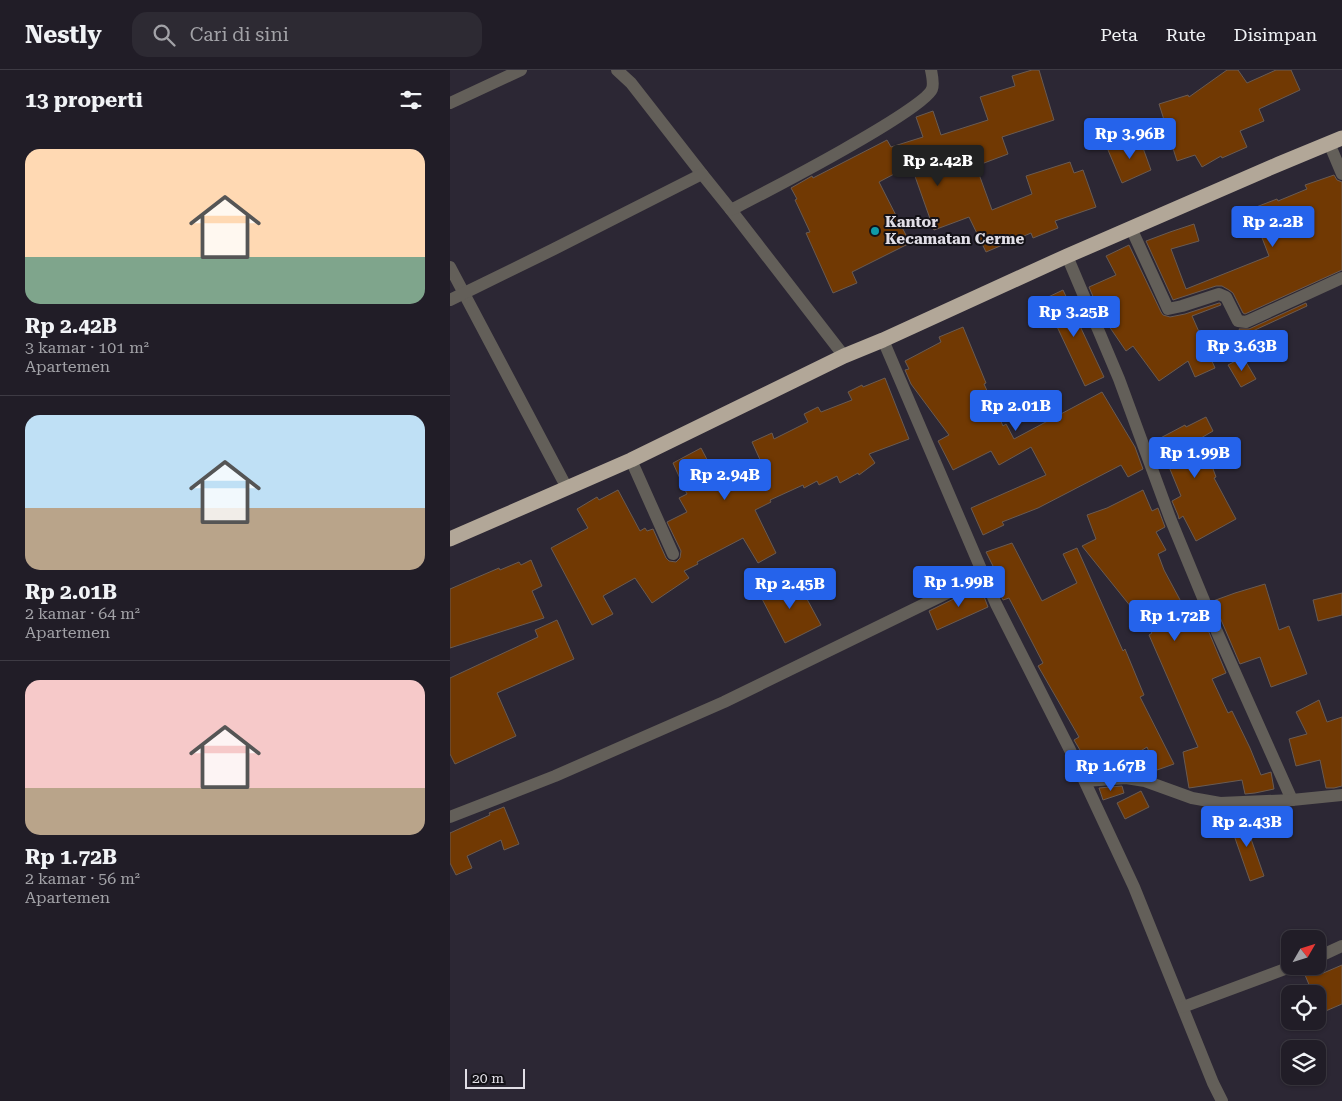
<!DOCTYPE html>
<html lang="id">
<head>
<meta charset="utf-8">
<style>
  body { margin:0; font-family:"Roboto Serif",serif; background:#2d2a33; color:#f1f3f6; height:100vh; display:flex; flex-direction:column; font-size:19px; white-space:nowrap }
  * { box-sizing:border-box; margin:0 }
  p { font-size:16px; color:#a2a2a7 }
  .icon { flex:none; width:28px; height:28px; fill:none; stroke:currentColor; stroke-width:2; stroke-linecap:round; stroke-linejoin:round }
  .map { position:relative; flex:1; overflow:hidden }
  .sheet { display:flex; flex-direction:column; background:#211d27; width:450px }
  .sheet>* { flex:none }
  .needle { width:32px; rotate:51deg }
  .fabs { position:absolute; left:831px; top:860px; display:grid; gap:10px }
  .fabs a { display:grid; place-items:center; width:45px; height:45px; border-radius:10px; background:#211d27; box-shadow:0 1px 4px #0004,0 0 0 1px #3e3b44; font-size:25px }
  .scale { position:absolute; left:15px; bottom:12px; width:60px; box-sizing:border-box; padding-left:5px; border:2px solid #e1dee6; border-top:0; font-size:14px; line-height:18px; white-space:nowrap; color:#e1dee6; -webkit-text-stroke:4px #131117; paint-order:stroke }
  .price { position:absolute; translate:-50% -42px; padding:0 11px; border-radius:5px; background:#2563eb; color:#fff; font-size:16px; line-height:32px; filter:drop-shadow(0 1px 2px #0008) }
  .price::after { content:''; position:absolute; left:50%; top:30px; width:15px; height:11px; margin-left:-8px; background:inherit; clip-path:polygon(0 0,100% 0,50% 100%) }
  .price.active { background:#222; color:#fff }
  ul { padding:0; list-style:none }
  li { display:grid; align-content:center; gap:10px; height:265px; padding:0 25px }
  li+li { border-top:1px solid #3e3b44 }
  li span { display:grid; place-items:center; height:155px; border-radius:15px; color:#555 }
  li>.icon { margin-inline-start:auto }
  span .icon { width:90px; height:90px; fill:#fffc; stroke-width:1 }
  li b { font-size:21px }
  h2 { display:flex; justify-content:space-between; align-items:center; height:60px; padding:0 25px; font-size:21px }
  header { display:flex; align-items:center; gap:30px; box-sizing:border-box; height:70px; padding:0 25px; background:#211d27; border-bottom:1px solid #3e3b44 }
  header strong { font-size:24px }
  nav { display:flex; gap:28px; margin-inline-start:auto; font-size:18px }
  .search { width:350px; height:45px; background:#2d2a33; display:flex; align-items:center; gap:12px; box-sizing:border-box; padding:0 18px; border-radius:15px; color:#a2a2a7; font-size:19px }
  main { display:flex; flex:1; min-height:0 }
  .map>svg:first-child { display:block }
  .building { fill:#713903; stroke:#6a5b52 }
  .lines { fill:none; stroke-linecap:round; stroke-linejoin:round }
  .street { stroke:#635f59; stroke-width:12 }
  .highway { stroke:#b2a798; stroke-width:15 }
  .culture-dot { fill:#0f9aa8; stroke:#131117; stroke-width:2 }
  .labels { text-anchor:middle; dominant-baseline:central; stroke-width:4; stroke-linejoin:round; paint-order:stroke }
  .poi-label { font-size:15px; font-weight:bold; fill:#e1dee6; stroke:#131117; text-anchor:start }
</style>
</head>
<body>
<header>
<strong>Nestly</strong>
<div class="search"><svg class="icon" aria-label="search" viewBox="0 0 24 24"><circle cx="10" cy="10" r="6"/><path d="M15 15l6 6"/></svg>Cari di sini</div>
<nav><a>Peta</a><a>Rute</a><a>Disimpan</a></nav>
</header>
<main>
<section class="sheet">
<h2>13 properti<svg class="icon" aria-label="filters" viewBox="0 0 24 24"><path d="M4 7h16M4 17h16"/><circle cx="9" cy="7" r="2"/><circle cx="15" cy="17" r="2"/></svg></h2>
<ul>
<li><span style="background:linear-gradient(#ffd9b3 70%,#7fa58c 0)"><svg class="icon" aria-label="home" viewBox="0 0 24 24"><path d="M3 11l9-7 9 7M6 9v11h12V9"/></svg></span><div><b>Rp 2.42B</b><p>3 kamar · 101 m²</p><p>Apartemen</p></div></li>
<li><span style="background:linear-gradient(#bfe0f5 60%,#b9a48a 0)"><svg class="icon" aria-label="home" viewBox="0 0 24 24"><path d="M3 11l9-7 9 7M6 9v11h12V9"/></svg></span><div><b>Rp 2.01B</b><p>2 kamar · 64 m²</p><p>Apartemen</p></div></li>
<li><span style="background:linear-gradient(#f6c9c9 70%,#b9a48a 0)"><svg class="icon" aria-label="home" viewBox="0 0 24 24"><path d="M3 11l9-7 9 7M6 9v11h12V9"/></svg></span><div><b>Rp 1.72B</b><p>2 kamar · 56 m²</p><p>Apartemen</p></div></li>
</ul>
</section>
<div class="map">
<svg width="892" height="1031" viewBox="0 0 892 1031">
  <rect width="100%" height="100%" fill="#2c2734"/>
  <g class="building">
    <path d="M 582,0 L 589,0 L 604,50 L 552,67 L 558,84 L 526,96 L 542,140 L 582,124 L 576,106 L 620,92 L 624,103 L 633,100 L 646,137 L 605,151 L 608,158 L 583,168 L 581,163 L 536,182 L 519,147 L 484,160 L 461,95 L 429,112 L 460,173 L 402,202 L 407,213 L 383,223 L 356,163 L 360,162 L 345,130 L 347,129 L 341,118 L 362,106 L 363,108 L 437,70 L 441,77 L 473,67 L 466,47 L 483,41 L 491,65 L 538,50 L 530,27 L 565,16 L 562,6 Z"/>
    <path d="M 777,0 L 788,0 L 797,13 L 826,0 L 841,0 L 850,20 L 809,39 L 814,51 L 790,61 L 797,77 L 772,88 L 771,86 L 752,97 L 745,85 L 727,91 L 709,34 L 738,25 L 739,27 Z"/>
    <path d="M 689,67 L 701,100 L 672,113 L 658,80 Z"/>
    <path d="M 884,105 L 887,110 L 892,112 L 892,200 L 795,244 L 793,243 L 783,223 L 779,220 L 772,216 L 766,216 L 723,230 L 696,171 L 720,162 L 744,154 L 749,171 L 721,179 L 736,219 L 819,186 L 801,139 L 827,129 L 828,131 L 857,119 L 855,115 Z"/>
    <path d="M 679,175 L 711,242 L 713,245 L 720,247 L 735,244 L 769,233 L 770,233 L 771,235 L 742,246 L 765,298 L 745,307 L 738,291 L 709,311 L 683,276 L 676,281 L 650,243 L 639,217 L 666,205 L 656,186 Z"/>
    <path d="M 613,220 L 654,307 L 635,316 L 594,229 Z"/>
    <path d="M 856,233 L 857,236 L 792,266 L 789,259 L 799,259 Z"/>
    <path d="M 513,257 L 536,313 L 534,314 L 553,356 L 556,354 L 564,369 L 652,322 L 685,377 L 693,399 L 678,407 L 671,395 L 588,438 L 552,452 L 554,455 L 533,465 L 521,438 L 596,405 L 581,377 L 549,395 L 541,381 L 503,400 L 488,371 L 499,365 L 461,314 L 455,300 L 459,299 L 455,291 L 491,272 L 489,267 Z"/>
    <path d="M 793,287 L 806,309 L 791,317 L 778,295 Z"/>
    <path d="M 435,308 L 459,369 L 419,384 L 425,393 L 409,405 L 408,403 L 390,413 L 387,406 L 369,415 L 367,411 L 354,418 L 353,415 L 320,430 L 321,432 L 305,440 L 326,483 L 308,493 L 293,468 L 247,492 L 248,494 L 234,501 L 239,508 L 202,533 L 185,508 L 153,526 L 163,544 L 142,555 L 101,478 L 138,458 L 127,439 L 147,427 L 149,430 L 168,420 L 190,461 L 195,458 L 197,461 L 203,459 L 216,488 L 219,491 L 226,492 L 230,488 L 231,481 L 217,452 L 237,442 L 229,428 L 237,424 L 223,393 L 251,378 L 263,401 L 277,394 L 289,417 L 316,403 L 302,372 L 322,363 L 324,369 L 358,352 L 354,344 L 368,337 L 371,342 L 402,330 L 398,322 L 412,315 L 413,317 Z"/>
    <path d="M 756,347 L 763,361 L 751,368 L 760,387 L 759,388 L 766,407 L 764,408 L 786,449 L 746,471 L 733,446 L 729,449 L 728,445 L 722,431 L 731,426 L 715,387 L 708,391 L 701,373 L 735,355 L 736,357 Z"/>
    <path d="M 693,420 L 702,441 L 708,438 L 715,457 L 706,462 L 716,480 L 708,484 L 714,500 L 736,541 L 748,536 L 776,603 L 762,609 L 778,643 L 782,641 L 800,678 L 811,705 L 821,702 L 824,719 L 805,723 L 795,724 L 792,710 L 739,718 L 733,682 L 748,677 L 699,565 L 702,563 L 632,476 L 646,469 L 637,445 L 657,438 Z"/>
    <path d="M 562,473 L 592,531 L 627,513 L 613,484 L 627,478 L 673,581 L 675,579 L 694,625 L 690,627 L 724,694 L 707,700 L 697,677 L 666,696 L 667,700 L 643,702 L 624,670 L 629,667 L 588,596 L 593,593 L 559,528 L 553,530 L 544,510 L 549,508 L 536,482 Z"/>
    <path d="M 81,490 L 92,516 L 82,521 L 94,548 L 0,578 L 0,519 L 49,498 L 50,500 L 69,492 L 71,495 Z"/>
    <path d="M 345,507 L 371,555 L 335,573 L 310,525 Z"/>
    <path d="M 815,514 L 829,560 L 839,556 L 857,604 L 821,617 L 810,587 L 790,594 L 763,531 L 785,523 Z"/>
    <path d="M 530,516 L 538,537 L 487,560 L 479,541 Z"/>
    <path d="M 892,523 L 892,545 L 868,551 L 863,530 Z"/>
    <path d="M 107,550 L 124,589 L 47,623 L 66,666 L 5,694 L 0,684 L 0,608 L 88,567 L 85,560 Z"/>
    <path d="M 869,630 L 877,652 L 892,647 L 892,716 L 884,718 L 876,718 L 870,690 L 846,696 L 839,669 L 857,664 L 846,642 Z"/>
    <path d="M 672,716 L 674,723 L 653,730 L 649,718 Z"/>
    <path d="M 691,721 L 699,737 L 675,749 L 667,733 Z"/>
    <path d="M 54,737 L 69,774 L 54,780 L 51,770 L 17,786 L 22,798 L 6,805 L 0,793 L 0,763 L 40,745 L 39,743 Z"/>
    <path d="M 793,746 L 814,806 L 800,811 L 779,751 Z"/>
    <path d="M 892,895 L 892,934 L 871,943 L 868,935 L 868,924 L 863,924 L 855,905 L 869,899 L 871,904 Z"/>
  </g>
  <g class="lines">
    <g class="street">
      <path d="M 167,0 L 181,13 L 252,104 L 281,140 L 394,286"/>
      <path d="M 0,33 L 71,0"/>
      <path d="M 879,73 L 892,104"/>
      <path d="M 281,140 C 310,125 475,40 482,19 C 484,14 482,5 481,0"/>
      <path d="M 681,158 L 718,239 L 732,236 L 769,224 L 776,227 L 788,251 L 796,252 L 892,208"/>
      <path d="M 617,186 L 669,309 L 720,448 L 767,562 L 842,730"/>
      <path d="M 0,197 L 117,418"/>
      <path d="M 0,230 L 104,179 L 252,104"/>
      <path d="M 433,270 L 546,534 L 620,680 L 684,817 L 763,1013 L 772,1031"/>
      <path d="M 181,390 L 223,484"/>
      <path d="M 635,711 L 676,708 L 695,711 L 742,728 L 770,733 L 842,730 L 892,725"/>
      <path d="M 0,747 L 105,706 L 274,632 L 534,505"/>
      <path d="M 868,887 L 892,876"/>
      <path d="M 733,937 L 843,896"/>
    </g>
    <path class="highway" d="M 0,469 L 181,390 L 394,286 L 433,270 L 617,186 L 829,94 L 892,68"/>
  </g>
  <circle class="culture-dot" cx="425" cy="161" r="5"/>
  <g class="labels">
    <g class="poi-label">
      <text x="435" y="152">Kantor<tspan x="435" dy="17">Kecamatan Cerme</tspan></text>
    </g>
  </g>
</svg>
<div class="fabs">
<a><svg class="needle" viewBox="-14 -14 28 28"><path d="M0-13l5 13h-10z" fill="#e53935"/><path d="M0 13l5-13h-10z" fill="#a2a2a7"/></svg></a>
<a><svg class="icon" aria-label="locate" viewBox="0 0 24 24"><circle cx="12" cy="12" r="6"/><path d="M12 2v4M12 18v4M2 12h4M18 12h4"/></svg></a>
<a><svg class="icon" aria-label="layers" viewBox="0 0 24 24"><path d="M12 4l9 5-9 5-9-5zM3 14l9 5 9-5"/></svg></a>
</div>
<div class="scale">20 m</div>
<b class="price" style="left:680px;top:90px">Rp 3.96B</b>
<b class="price active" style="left:488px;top:117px">Rp 2.42B</b>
<b class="price" style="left:823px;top:178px">Rp 2.2B</b>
<b class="price" style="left:624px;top:268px">Rp 3.25B</b>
<b class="price" style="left:792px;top:302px">Rp 3.63B</b>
<b class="price" style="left:566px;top:362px">Rp 2.01B</b>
<b class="price" style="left:745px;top:409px">Rp 1.99B</b>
<b class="price" style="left:275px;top:431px">Rp 2.94B</b>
<b class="price" style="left:509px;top:538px">Rp 1.99B</b>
<b class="price" style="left:340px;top:540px">Rp 2.45B</b>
<b class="price" style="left:725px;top:572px">Rp 1.72B</b>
<b class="price" style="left:661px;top:722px">Rp 1.67B</b>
<b class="price" style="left:797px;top:778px">Rp 2.43B</b>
</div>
</main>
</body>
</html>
